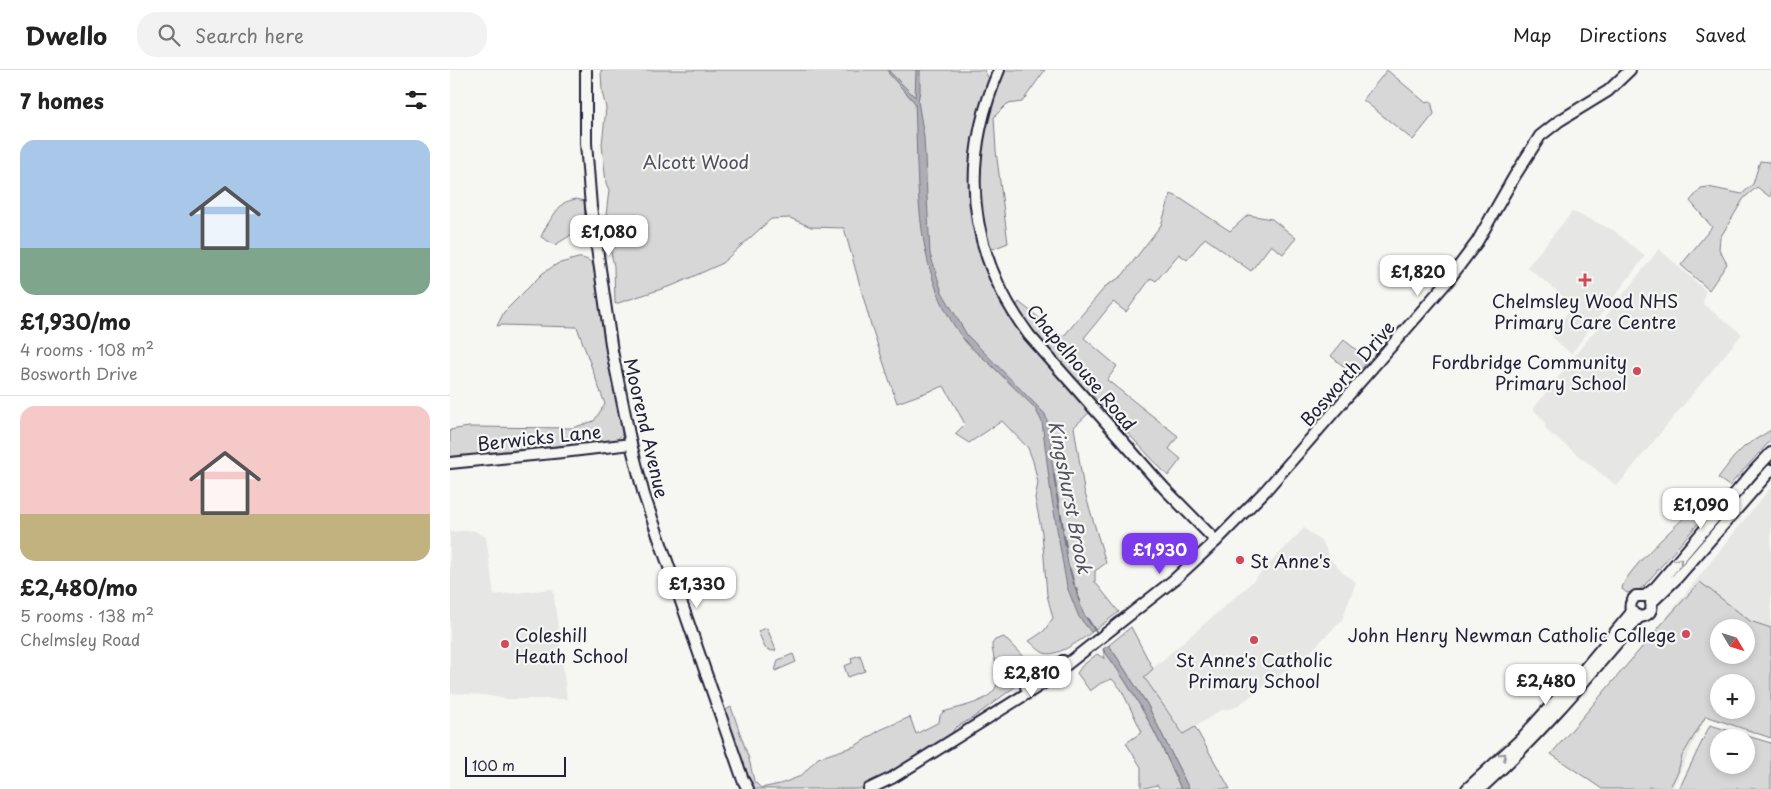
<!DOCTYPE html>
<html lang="en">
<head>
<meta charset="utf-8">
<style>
  body { margin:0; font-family:"Playpen Sans",sans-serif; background:#f2f2f2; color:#222; height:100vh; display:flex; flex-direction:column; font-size:19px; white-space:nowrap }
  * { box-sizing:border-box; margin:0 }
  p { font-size:16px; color:#767676 }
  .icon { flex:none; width:28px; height:28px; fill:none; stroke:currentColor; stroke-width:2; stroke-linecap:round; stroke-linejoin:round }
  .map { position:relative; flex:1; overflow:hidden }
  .side { display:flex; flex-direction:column; background:#fff; width:450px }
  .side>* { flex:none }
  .needle { width:32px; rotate:128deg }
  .controls { position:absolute; left:1260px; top:549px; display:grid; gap:10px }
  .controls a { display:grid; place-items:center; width:45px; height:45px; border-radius:50%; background:#fff; box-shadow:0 2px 8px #0003; font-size:25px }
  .scale { position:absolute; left:15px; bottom:12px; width:101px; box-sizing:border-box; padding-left:5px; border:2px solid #22223b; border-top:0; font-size:14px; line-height:18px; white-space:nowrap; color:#22223b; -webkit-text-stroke:4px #f6f6f2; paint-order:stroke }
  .price { position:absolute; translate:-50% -42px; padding:0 11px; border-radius:10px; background:#fff; color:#222; font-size:16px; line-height:32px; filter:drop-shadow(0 1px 2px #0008) }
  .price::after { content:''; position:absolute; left:50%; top:30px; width:15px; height:11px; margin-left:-8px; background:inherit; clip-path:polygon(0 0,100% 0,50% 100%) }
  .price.current { background:#7c3aed; color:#fff }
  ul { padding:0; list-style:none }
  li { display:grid; align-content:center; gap:10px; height:265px; padding:0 20px }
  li+li { border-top:1px solid #e0e0e0 }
  li span { display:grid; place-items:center; height:155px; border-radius:15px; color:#555 }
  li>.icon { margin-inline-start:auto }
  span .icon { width:90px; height:90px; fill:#fffc; stroke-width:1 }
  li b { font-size:21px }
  h2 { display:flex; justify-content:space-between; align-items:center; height:60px; padding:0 20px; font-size:21px }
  header { display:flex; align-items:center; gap:30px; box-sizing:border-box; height:70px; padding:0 25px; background:#fff; border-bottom:1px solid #e0e0e0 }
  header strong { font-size:24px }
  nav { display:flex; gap:28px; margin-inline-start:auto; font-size:18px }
  .search { width:350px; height:45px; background:#f2f2f2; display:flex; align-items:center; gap:12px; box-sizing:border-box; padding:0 18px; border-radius:20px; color:#767676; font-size:19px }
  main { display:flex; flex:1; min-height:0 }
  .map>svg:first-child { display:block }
  .built { fill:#e6e6e4; fill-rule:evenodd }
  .green { fill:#d7d7d7; stroke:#7c7c89; fill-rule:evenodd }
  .water { fill:#adadb3; stroke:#757583 }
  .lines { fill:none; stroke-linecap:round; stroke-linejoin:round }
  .stream { stroke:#757583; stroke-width:2 }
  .minor-casing { stroke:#22223b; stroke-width:14 }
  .minor { stroke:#f6f6f2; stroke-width:10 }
  .oneway { stroke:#9797a0 }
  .poi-dot { fill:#d1495b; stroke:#f6f6f2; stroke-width:2 }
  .labels { text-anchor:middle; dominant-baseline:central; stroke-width:4.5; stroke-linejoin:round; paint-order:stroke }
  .park-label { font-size:18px; fill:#4f4f62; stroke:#f6f6f2 }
  .poi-label { font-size:18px; fill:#22223b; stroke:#f6f6f2 }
  .street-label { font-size:18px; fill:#22223b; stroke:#f6f6f2 }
  .water-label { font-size:19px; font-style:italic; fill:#535365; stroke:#f6f6f2 }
</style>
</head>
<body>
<header>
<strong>Dwello</strong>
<div class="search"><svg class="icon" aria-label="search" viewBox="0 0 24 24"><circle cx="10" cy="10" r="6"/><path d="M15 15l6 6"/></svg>Search here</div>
<nav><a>Map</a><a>Directions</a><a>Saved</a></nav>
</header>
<main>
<section class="side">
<h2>7 homes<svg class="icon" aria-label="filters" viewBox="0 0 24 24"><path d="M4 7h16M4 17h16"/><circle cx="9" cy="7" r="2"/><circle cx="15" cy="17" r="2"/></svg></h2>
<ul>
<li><span style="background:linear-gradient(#a9c7e8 70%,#7fa58c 0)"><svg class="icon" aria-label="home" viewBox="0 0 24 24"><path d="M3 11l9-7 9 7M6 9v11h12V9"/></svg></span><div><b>£1,930/mo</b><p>4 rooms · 108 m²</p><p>Bosworth Drive</p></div></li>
<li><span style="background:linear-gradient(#f6c9c9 70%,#c2b280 0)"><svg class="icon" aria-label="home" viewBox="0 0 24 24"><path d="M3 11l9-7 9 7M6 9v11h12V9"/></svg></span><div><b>£2,480/mo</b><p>5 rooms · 138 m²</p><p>Chelmsley Road</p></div></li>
</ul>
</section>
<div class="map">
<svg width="1321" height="719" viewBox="0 0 1321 719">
  <rect width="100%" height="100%" fill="#f6f6f2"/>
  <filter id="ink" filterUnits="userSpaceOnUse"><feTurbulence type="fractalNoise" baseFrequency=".02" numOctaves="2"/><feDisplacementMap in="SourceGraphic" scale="10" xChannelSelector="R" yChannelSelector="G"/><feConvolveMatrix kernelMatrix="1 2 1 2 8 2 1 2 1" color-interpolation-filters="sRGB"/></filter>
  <g filter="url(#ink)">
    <g class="built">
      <path d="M 1122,142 L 1126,143 L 1163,160 L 1195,186 L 1121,284 L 1102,267 L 1104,260 L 1124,235 L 1077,197 Z"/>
      <path d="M 1209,179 L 1255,220 L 1253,234 L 1292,264 L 1167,416 L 1096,360 L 1095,352 L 1083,339 Z"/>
      <path d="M 1321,417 L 1321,665 L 1256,646 L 1222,719 L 1199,717 L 1197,719 L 1152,719 L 1101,684 L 1198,570 ZM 1269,558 L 1296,558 L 1296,585 L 1269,585 ZM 1269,612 L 1296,612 L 1296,640 L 1269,640 Z"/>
      <path d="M 854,458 L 873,473 L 882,491 L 893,503 L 906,512 L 892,550 L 853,589 L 784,638 L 771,640 L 733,665 L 694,606 L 798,516 Z"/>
      <path d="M 23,460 L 36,467 L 44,525 L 103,519 L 117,629 L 58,629 L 32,625 L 0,623 L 0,462 Z"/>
    </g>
    <g class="green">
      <path d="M 151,0 L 534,0 L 539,9 L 527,50 L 521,99 L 524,149 L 534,192 L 554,235 L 641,341 L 624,357 L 634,420 L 656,493 L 645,501 L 645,512 L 669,542 C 654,552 611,590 594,583 C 589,581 584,575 579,571 L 594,561 L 603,548 L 597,525 L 592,463 L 585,428 L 588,413 L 583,391 L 578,378 L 552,351 L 519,373 L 505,364 L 515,354 L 494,316 L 447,333 L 421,255 L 394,158 L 361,157 L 340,148 L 321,149 L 271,194 L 224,215 L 165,234 L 164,196 L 155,154 L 159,120 L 156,113 L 152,74 L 156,38 L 152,22 Z"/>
      <path d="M 554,0 L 595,0 L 572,32 L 557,34 L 544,47 L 546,81 L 558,173 L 543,179 L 538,176 L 531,141 L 528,113 L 536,48 L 549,9 Z"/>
      <path d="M 937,0 L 976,33 L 981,31 L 984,44 L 963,70 L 913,30 Z"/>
      <path d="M 1321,89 L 1321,126 L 1320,127 L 1307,117 L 1294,128 L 1270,168 L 1269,179 L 1277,194 L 1259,220 L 1231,195 L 1262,157 L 1240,131 L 1251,118 L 1258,117 L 1292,124 L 1303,114 L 1310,91 L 1320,92 Z"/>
      <path d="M 721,124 L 728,127 L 780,161 L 798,145 L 822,149 L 846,168 L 833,184 L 821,175 L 801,201 L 755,168 L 737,190 L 729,184 L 706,211 L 701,208 L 676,242 L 663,232 L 634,268 L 667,296 L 657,310 L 728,366 L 719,379 L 731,389 L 718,406 L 643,326 L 626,313 L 564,239 L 569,232 L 613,267 L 656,216 L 672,206 L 711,155 Z"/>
      <path d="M 126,129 L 135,131 L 134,157 L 105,175 L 91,167 C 94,159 107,138 114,133 C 117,131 122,130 126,129 Z"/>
      <path d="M 128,188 C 134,188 139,189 143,195 L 156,273 L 172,356 L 172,365 L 165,371 L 54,381 L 0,388 L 0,360 L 19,357 L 122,358 L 144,351 L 155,334 L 127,257 L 51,255 L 47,256 L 54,242 L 93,203 L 107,194 Z"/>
      <path d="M 894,270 L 919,290 L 905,306 L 881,286 Z"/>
      <path d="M 1321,360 L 1321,370 L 1279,416 L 1268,408 L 1283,388 L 1295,376 Z"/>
      <path d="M 1241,441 L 1252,449 L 1194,516 L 1189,520 L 1177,523 L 1172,519 C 1173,503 1227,455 1241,441 Z"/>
      <path d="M 1250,512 L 1300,551 L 1321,558 L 1321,668 L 1256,646 L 1232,686 L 1228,702 L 1219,719 L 1199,717 L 1197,719 L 1152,719 L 1101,684 L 1210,556 ZM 1269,558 L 1296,558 L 1296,585 L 1269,585 ZM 1269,612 L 1296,612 L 1296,640 L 1269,640 Z"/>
      <path d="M 681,557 L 703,599 L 694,607 L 733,664 L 745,657 L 780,719 L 739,719 L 697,634 L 659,575 Z"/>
      <path d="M 317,558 L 326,580 L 322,581 L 315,578 L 308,561 Z"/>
      <path d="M 554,567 L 578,592 L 583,600 L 581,605 L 524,647 L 505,658 L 501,665 L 450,697 L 409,719 L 303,719 L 299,715 L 275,644 L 276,640 L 281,637 L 299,689 L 304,711 L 311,718 L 330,714 L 351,706 L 368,688 L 405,676 L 430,660 L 460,647 L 466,664 L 489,652 L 490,646 L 493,642 C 511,636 550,632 548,606 C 547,595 542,585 542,574 L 545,570 Z"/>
      <path d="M 653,579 C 685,622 710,669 731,719 L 710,719 L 707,715 L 691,719 L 691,697 L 676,673 L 692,662 L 671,619 L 662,609 L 651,613 L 640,621 L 627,603 L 632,596 L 647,584 L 655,589 Z"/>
      <path d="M 343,584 L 346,592 L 325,601 L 328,590 Z"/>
      <path d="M 410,585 L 415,601 L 398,607 L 394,596 L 402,593 L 401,588 Z"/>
      <path d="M 1260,655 L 1321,673 L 1321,719 L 1229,719 ZM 1269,668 L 1296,668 L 1296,695 L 1269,695 Z"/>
    </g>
    <g class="water">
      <path d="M 438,0 L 465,27 L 466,0 L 470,0 L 470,21 L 468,31 L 474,67 L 480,184 L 492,222 L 517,265 L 595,344 L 601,363 L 602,392 L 618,494 L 633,543 L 645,560 L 641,562 L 629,547 L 617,517 L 601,424 L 592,352 L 585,338 C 570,323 554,308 539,293 C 531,286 521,279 514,270 C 462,201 469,114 465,33 L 439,4 Z"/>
      <path d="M 659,575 L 697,634 L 739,719 L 731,719 C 710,669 685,622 653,579 Z"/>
    </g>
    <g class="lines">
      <g class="stream">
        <path d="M 604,405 L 606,418"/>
        <path d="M 607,425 L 609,438"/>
        <path d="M 611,445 L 613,458"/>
        <path d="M 614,465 L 616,477"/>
        <path d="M 620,499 L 624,514"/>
        <path d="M 626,518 L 629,530"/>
        <path d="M 637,548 L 648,565"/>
      </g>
      <defs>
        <g id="minor">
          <path d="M 136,0 L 136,73 L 141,137 L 162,281 L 181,374 L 194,425 L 293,710 L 298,719"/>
          <path d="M 549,0 C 509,94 518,183 579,265 L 714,418 L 766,471"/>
          <path d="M 1321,383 L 1304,401 L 1205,518 L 1195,526 L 1186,526 C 1180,532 1178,537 1184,544 L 1191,547 C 1199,545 1203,541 1201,533 L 1227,508 L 1321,400"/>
          <path d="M 0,393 L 113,382 L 181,374"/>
          <path d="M 576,617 L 613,591"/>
          <path d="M 419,719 L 442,708 L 592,614 L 725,509 L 766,471 L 816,420 L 997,212 L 1027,172 L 1064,107 L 1090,66 L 1109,51 L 1158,21 L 1180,0"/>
          <path d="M 1017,719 L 1070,670 L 1136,597 L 1182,542"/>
          <path d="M 1030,719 C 1088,667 1138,607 1189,547"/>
        </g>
      </defs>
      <use href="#minor" class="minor-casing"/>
      <use href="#minor" class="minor"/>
    </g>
    <defs><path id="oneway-chevron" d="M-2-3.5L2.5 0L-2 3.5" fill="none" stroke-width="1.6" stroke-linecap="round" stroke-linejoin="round" transform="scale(1.25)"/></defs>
    <g class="oneway">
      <use href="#oneway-chevron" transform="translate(1229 491) rotate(-50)"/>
      <use href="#oneway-chevron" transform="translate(1053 686) rotate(-43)"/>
    </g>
  </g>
  <g class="poi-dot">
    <path d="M1132.5 202.5h5v5h5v5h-5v5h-5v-5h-5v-5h5z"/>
    <circle cx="1187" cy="301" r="5"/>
    <circle cx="790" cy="490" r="5"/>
    <circle cx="1236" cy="564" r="5"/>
    <circle cx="804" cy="570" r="5"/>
    <circle cx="55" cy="574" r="5"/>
  </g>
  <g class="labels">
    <g class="park-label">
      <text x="246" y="91">Alcott Wood</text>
    </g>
    <g class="poi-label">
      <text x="1135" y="230">Chelmsley Wood NHS<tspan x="1135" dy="21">Primary Care Centre</tspan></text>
      <text x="1177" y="291" text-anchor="end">Fordbridge Community<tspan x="1177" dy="21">Primary School</tspan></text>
      <text x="800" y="490" text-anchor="start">St Anne's</text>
      <text x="65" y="564" text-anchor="start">Coleshill<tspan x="65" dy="21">Heath School</tspan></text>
      <text x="1226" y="564" text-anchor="end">John Henry Newman Catholic College</text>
      <text x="804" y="589">St Anne's Catholic<tspan x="804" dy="21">Primary School</tspan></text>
    </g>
    <g class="street-label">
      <text transform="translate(632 297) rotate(50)">Chapelhouse Road</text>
      <text transform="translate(897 303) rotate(-49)">Bosworth Drive</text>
      <text transform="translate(197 358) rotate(77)">Moorend Avenue</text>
      <text transform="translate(89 367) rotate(-6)">Berwicks Lane</text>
    </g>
    <g class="water-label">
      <text transform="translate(621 427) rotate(79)">Kingshurst Brook</text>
    </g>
  </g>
</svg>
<div class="controls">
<a><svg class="needle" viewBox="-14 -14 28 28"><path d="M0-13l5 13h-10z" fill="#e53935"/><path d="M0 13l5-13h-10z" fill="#767676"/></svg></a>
<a>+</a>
<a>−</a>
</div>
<div class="scale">100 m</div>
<b class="price" style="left:159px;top:187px">£1,080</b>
<b class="price" style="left:968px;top:227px">£1,820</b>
<b class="price" style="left:1251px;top:460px">£1,090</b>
<b class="price current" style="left:710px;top:505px">£1,930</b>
<b class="price" style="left:247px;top:539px">£1,330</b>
<b class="price" style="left:582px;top:628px">£2,810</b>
<b class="price" style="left:1096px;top:636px">£2,480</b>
</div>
</main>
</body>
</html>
